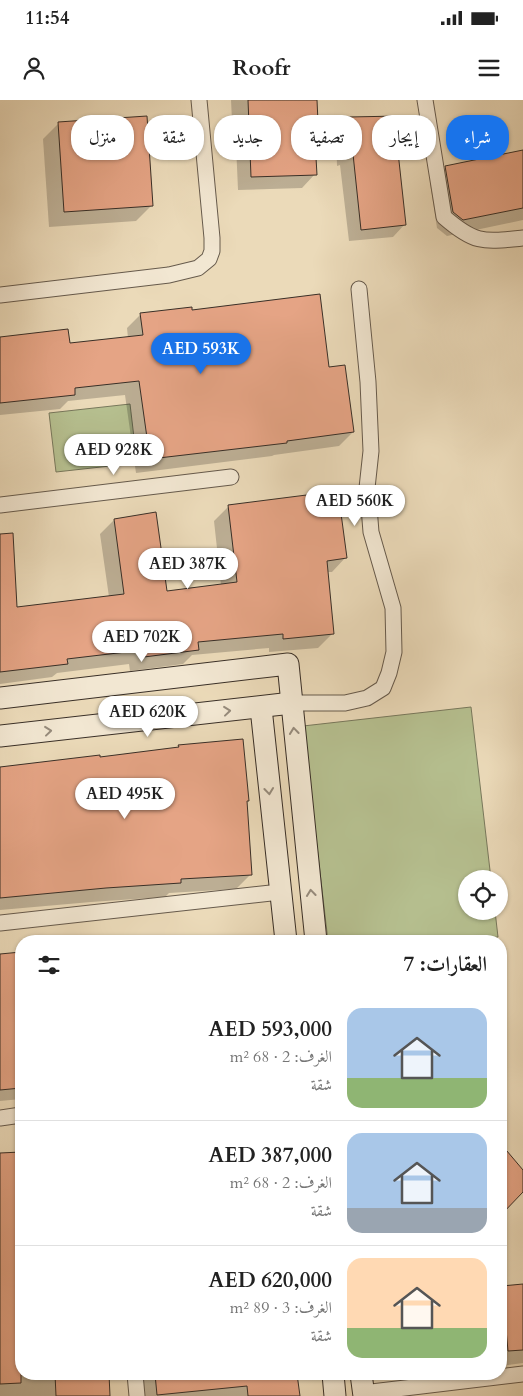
<!DOCTYPE html>
<html lang="ar">
<head>
<meta charset="utf-8">
<style>
  body { margin:0; font-family:Cardo,Amiri,serif; background:#f6f6f6; color:#222; direction:rtl; height:100vh; display:flex; flex-direction:column; font-size:19px; white-space:nowrap }
  * { box-sizing:border-box; margin:0 }
  p { font-size:16px; color:#767676 }
  .icon { flex:none; width:28px; height:28px; fill:none; stroke:currentColor; stroke-width:2; stroke-linecap:round; stroke-linejoin:round }
  .map { position:relative; flex:1; overflow:hidden; direction:ltr }
  .sheet { position:absolute; left:15px; top:835px; width:492px; height:445px; display:flex; flex-direction:column; background:#fff; border-radius:20px; box-shadow:0 1px 4px #0004; direction:rtl }
  .sheet>* { flex:none }
  .guide { position:absolute; left:15px; top:15px; width:494px; height:45px; direction:rtl; display:flex; gap:10px }
  .tools { position:absolute; left:458px; top:770px; display:grid; gap:10px }
  .tools a { display:grid; place-items:center; width:50px; height:50px; border-radius:50%; background:#fff; box-shadow:0 1px 4px #0004; font-size:25px }
  .price { position:absolute; translate:-50% -42px; padding:0 11px; border-radius:18px; background:#fff; color:#222; font-size:16px; line-height:32px; filter:drop-shadow(0 1px 2px #0008) }
  .price::after { content:''; position:absolute; left:50%; top:30px; width:15px; height:11px; margin-left:-8px; background:inherit; clip-path:polygon(0 0,100% 0,50% 100%) }
  .price.on { background:#1a73e8; color:#fff }
  ul { padding:0; list-style:none }
  li { display:flex; align-items:center; gap:15px; height:125px; padding:0 20px }
  li+li { border-top:1px solid #e0e0e0 }
  li span { display:grid; place-items:center; flex:none; width:140px; height:100px; border-radius:15px; color:#555 }
  li>.icon { margin-inline-start:auto }
  span .icon { width:60px; height:60px; fill:#fffc; stroke-width:1 }
  li b { font-size:21px }
  h2 { display:flex; justify-content:space-between; align-items:center; height:60px; padding:0 20px; font-size:21px }
  .chip { padding:0 18px; border-radius:20px; background:#fff; box-shadow:0 1px 4px #0004; font-size:18px; line-height:45px }
  .chip.on { background:#1a73e8; color:#fff }
  .status { display:flex; justify-content:space-between; align-items:center; height:35px; padding:0 25px; background:#fff; direction:ltr }
  .status svg { height:14px; fill:currentColor }
  header { display:flex; justify-content:space-between; align-items:center; height:65px; padding:0 20px; background:#fff; font-size:22px; font-weight:800 }
  .map>svg:first-child { display:block }
  .green { fill:#b6c090; stroke:#78785c }
  .shadow { fill:#0003 }
  .building { fill:#e5a485; stroke:#392f27 }
  .lines { fill:none; stroke-linecap:round; stroke-linejoin:round }
  .street-casing { stroke:#665a4c; stroke-width:17 }
  .secondary-casing { stroke:#392f27; stroke-width:23 }
  .street { stroke:#f2e7d2; stroke-width:15 }
  .secondary { stroke:#f2e7d2; stroke-width:21 }
  .oneway { stroke:#968b7c }
</style>
</head>
<body>
<div class="status"><b>11:54</b><svg viewBox="0 0 49 12"><path d="M0 12V9h3v3zM5 12V6h3v6zM10 12V3h3v9zM15 12V0h3v12zM26 1h20v11H26zM47 4h2v5h-2z"/></svg></div>
<header><svg class="icon" aria-label="menu" viewBox="0 0 24 24"><path d="M4 6h16M4 12h16M4 18h16"/></svg>Roofr<svg class="icon" aria-label="person" viewBox="0 0 24 24"><circle cx="12" cy="8" r="4"/><path d="M4 21q1-7 8-7t8 7"/></svg></header>
<div class="map">
<svg width="523" height="1296" viewBox="0 0 523 1296">
  <rect width="100%" height="100%" fill="#ebdab9"/>
  <filter id="stains"><feTurbulence type="fractalNoise" baseFrequency=".004" numOctaves="4"/><feColorMatrix values="0 0 0 0 .2 0 0 0 0 .09 0 0 0 0 .02 0 0 0 .5 -.17"/></filter>
  <radialGradient id="worn" r=".72"><stop offset=".6" stop-color="#630" stop-opacity="0"/><stop offset="1" stop-color="#630" stop-opacity=".3"/></radialGradient>
  <g class="green">
    <path d="M 130,304 L 137,363 L 56,372 L 49,313 Z"/>
    <path d="M 471,607 L 491,779 L 466,779 L 466,811 L 495,811 L 498,837 L 462,841 L 328,841 L 303,626 Z"/>
  </g>
  <g class="shadow">
    <path d="M 231,0 L 316,0 L 317,22 L 313,26 L 315,74 L 302,88 L 238,90 L 235,21 L 232,21 Z"/>
    <path d="M 349,19 L 400,52 L 397,54 L 405,124 L 393,137 L 349,141 L 340,65 L 337,66 L 336,31 Z"/>
    <path d="M 59,23 L 152,105 L 136,121 L 49,127 L 43,39 Z"/>
    <path d="M 523,51 L 523,120 L 447,136 L 437,128 L 430,83 L 446,67 Z"/>
    <path d="M 191,211 L 328,268 L 353,332 L 339,346 L 274,355 L 272,356 L 136,373 L 125,295 L 68,301 L 60,309 L 0,315 L 0,238 L 69,244 L 128,238 L 127,228 L 141,214 Z"/>
    <path d="M 229,406 L 346,457 L 332,472 L 327,472 L 333,533 L 318,548 L 269,552 L 269,548 L 192,555 L 183,564 L 130,571 L 129,564 L 57,573 L 52,577 L 0,584 L 0,435 L 16,508 L 109,497 L 100,434 L 114,420 L 166,492 L 221,485 L 214,421 Z"/>
    <path d="M 179,646 L 248,700 L 246,702 L 251,774 L 236,789 L 169,793 L 165,797 L 91,802 L 0,810 L 0,668 L 99,659 L 177,648 Z"/>
    <path d="M 253,835 L 253,841 L 175,841 L 183,841 L 185,838 Z"/>
    <path d="M 21,853 L 21,999 L 0,1001 L 0,855 Z"/>
    <path d="M 21,1052 L 21,1274 L 108,1274 L 109,1296 L 0,1296 L 0,1053 Z"/>
    <path d="M 523,1185 L 523,1263 L 501,1266 L 501,1189 L 503,1187 Z"/>
    <path d="M 141,1274 L 296,1274 L 298,1296 L 143,1296 Z"/>
    <path d="M 378,1274 L 415,1274 L 379,1277 Z"/>
  </g>
  <g class="building">
    <path d="M 248,0 L 317,0 L 318,22 L 314,23 L 317,75 L 251,77 Z"/>
    <path d="M 147,16 L 153,106 L 64,112 L 58,22 Z"/>
    <path d="M 400,16 L 401,52 L 398,52 L 406,125 L 361,130 L 353,54 L 349,54 L 348,17 Z"/>
    <path d="M 523,50 L 523,108 L 463,120 L 453,112 L 445,66 Z"/>
    <path d="M 320,194 L 329,267 L 345,265 L 354,332 L 287,341 L 287,343 L 150,359 L 139,281 L 75,288 L 75,295 L 0,303 L 0,237 L 68,229 L 70,243 L 143,235 L 140,213 L 192,207 L 192,210 Z"/>
    <path d="M 338,391 L 347,458 L 327,461 L 334,534 L 283,539 L 283,534 L 198,542 L 199,550 L 144,557 L 143,550 L 67,559 L 68,564 L 0,572 L 0,434 L 13,433 L 17,507 L 124,494 L 114,419 L 156,412 L 167,491 L 237,482 L 228,405 Z"/>
    <path d="M 243,639 L 249,701 L 247,701 L 252,775 L 181,779 L 181,783 L 106,788 L 0,798 L 0,667 L 100,655 L 100,657 L 179,647 L 178,645 Z"/>
    <path d="M 21,852 L 21,988 L 0,990 L 0,854 Z"/>
    <path d="M 501,1044 L 523,1070 L 523,1092 L 501,1115 Z"/>
    <path d="M 21,1052 L 21,1283 L 0,1284 L 0,1053 Z"/>
    <path d="M 523,1184 L 523,1250 L 508,1251 L 502,1186 Z"/>
    <path d="M 55,1274 L 109,1274 L 110,1296 L 56,1296 Z"/>
    <path d="M 155,1274 L 297,1274 L 300,1296 L 248,1296 L 247,1286 L 157,1295 Z"/>
  </g>
  <g class="lines">
    <defs>
      <g id="street">
        <path d="M 425,0 L 444,117 C 475,144 483,142 523,138"/>
        <path d="M 0,195 L 169,175 L 198,168 L 209,159 L 212,151 L 212,138 L 199,0"/>
        <path d="M 0,405 L 231,377"/>
        <path d="M 292,603 L 345,603 L 367,598 L 383,588 L 389,573 L 394,552 L 393,508 L 371,432 L 369,407 L 367,388 L 371,351 L 368,282 L 359,189"/>
        <path d="M 0,823 L 280,792"/>
        <path d="M 0,1018 L 21,1015"/>
        <path d="M 135,1274 L 137,1296"/>
        <path d="M 363,1293 L 523,1274"/>
      </g>
      <g id="secondary">
        <path d="M 0,598 L 288,564 L 316,841"/>
        <path d="M 261,608 L 286,841"/>
        <path d="M 0,636 L 292,603"/>
        <path d="M 333,1274 L 335,1296"/>
        <path d="M 361,1274 L 364,1296"/>
      </g>
    </defs>
    <use href="#street" class="street-casing"/>
    <use href="#secondary" class="secondary-casing"/>
    <use href="#street" class="street"/>
    <use href="#secondary" class="secondary"/>
  </g>
  <defs><path id="oneway-chevron" d="M-2-3.5L2.5 0L-2 3.5" fill="none" stroke-width="1.6" stroke-linecap="round" stroke-linejoin="round" transform="scale(1.25)"/></defs>
  <g class="oneway">
    <use href="#oneway-chevron" transform="translate(227 611) rotate(-6)"/>
    <use href="#oneway-chevron" transform="translate(48 631) rotate(-6)"/>
    <use href="#oneway-chevron" transform="translate(294 631) rotate(-96)"/>
    <use href="#oneway-chevron" transform="translate(269 691) rotate(84)"/>
    <use href="#oneway-chevron" transform="translate(311 793) rotate(-96)"/>
  </g>
  <rect width="100%" height="100%" filter="url(#stains)"/>
  <rect width="100%" height="100%" fill="url(#worn)"/>
</svg>
<div class="tools">
<a><svg class="icon" aria-label="locate" viewBox="0 0 24 24"><circle cx="12" cy="12" r="6"/><path d="M12 2v4M12 18v4M2 12h4M18 12h4"/></svg></a>
</div>
<b class="price on" style="left:201px;top:275px">AED 593K</b>
<b class="price" style="left:114px;top:376px">AED 928K</b>
<b class="price" style="left:355px;top:427px">AED 560K</b>
<b class="price" style="left:188px;top:490px">AED 387K</b>
<b class="price" style="left:142px;top:563px">AED 702K</b>
<b class="price" style="left:148px;top:638px">AED 620K</b>
<b class="price" style="left:125px;top:720px">AED 495K</b>
<div class="guide">
<a class="chip on">شراء</a>
<a class="chip">إيجار</a>
<a class="chip">تصفية</a>
<a class="chip">جديد</a>
<a class="chip">شقة</a>
<a class="chip">منزل</a>
</div>
<section class="sheet">
<h2>العقارات: 7<svg class="icon" aria-label="filters" viewBox="0 0 24 24"><path d="M4 7h16M4 17h16"/><circle cx="9" cy="7" r="2"/><circle cx="15" cy="17" r="2"/></svg></h2>
<ul>
<li><span style="background:linear-gradient(#a9c7e8 70%,#8fb573 0)"><svg class="icon" aria-label="home" viewBox="0 0 24 24"><path d="M3 11l9-7 9 7M6 9v11h12V9"/></svg></span><div><b>AED 593,000</b><p>الغرف: 2 · 68 m²</p><p>شقة</p></div></li>
<li><span style="background:linear-gradient(#a9c7e8 75%,#9aa5b1 0)"><svg class="icon" aria-label="home" viewBox="0 0 24 24"><path d="M3 11l9-7 9 7M6 9v11h12V9"/></svg></span><div><b>AED 387,000</b><p>الغرف: 2 · 68 m²</p><p>شقة</p></div></li>
<li><span style="background:linear-gradient(#ffd9b3 70%,#8fb573 0)"><svg class="icon" aria-label="home" viewBox="0 0 24 24"><path d="M3 11l9-7 9 7M6 9v11h12V9"/></svg></span><div><b>AED 620,000</b><p>الغرف: 3 · 89 m²</p><p>شقة</p></div></li>
</ul>
</section>
</div>
</body>
</html>
